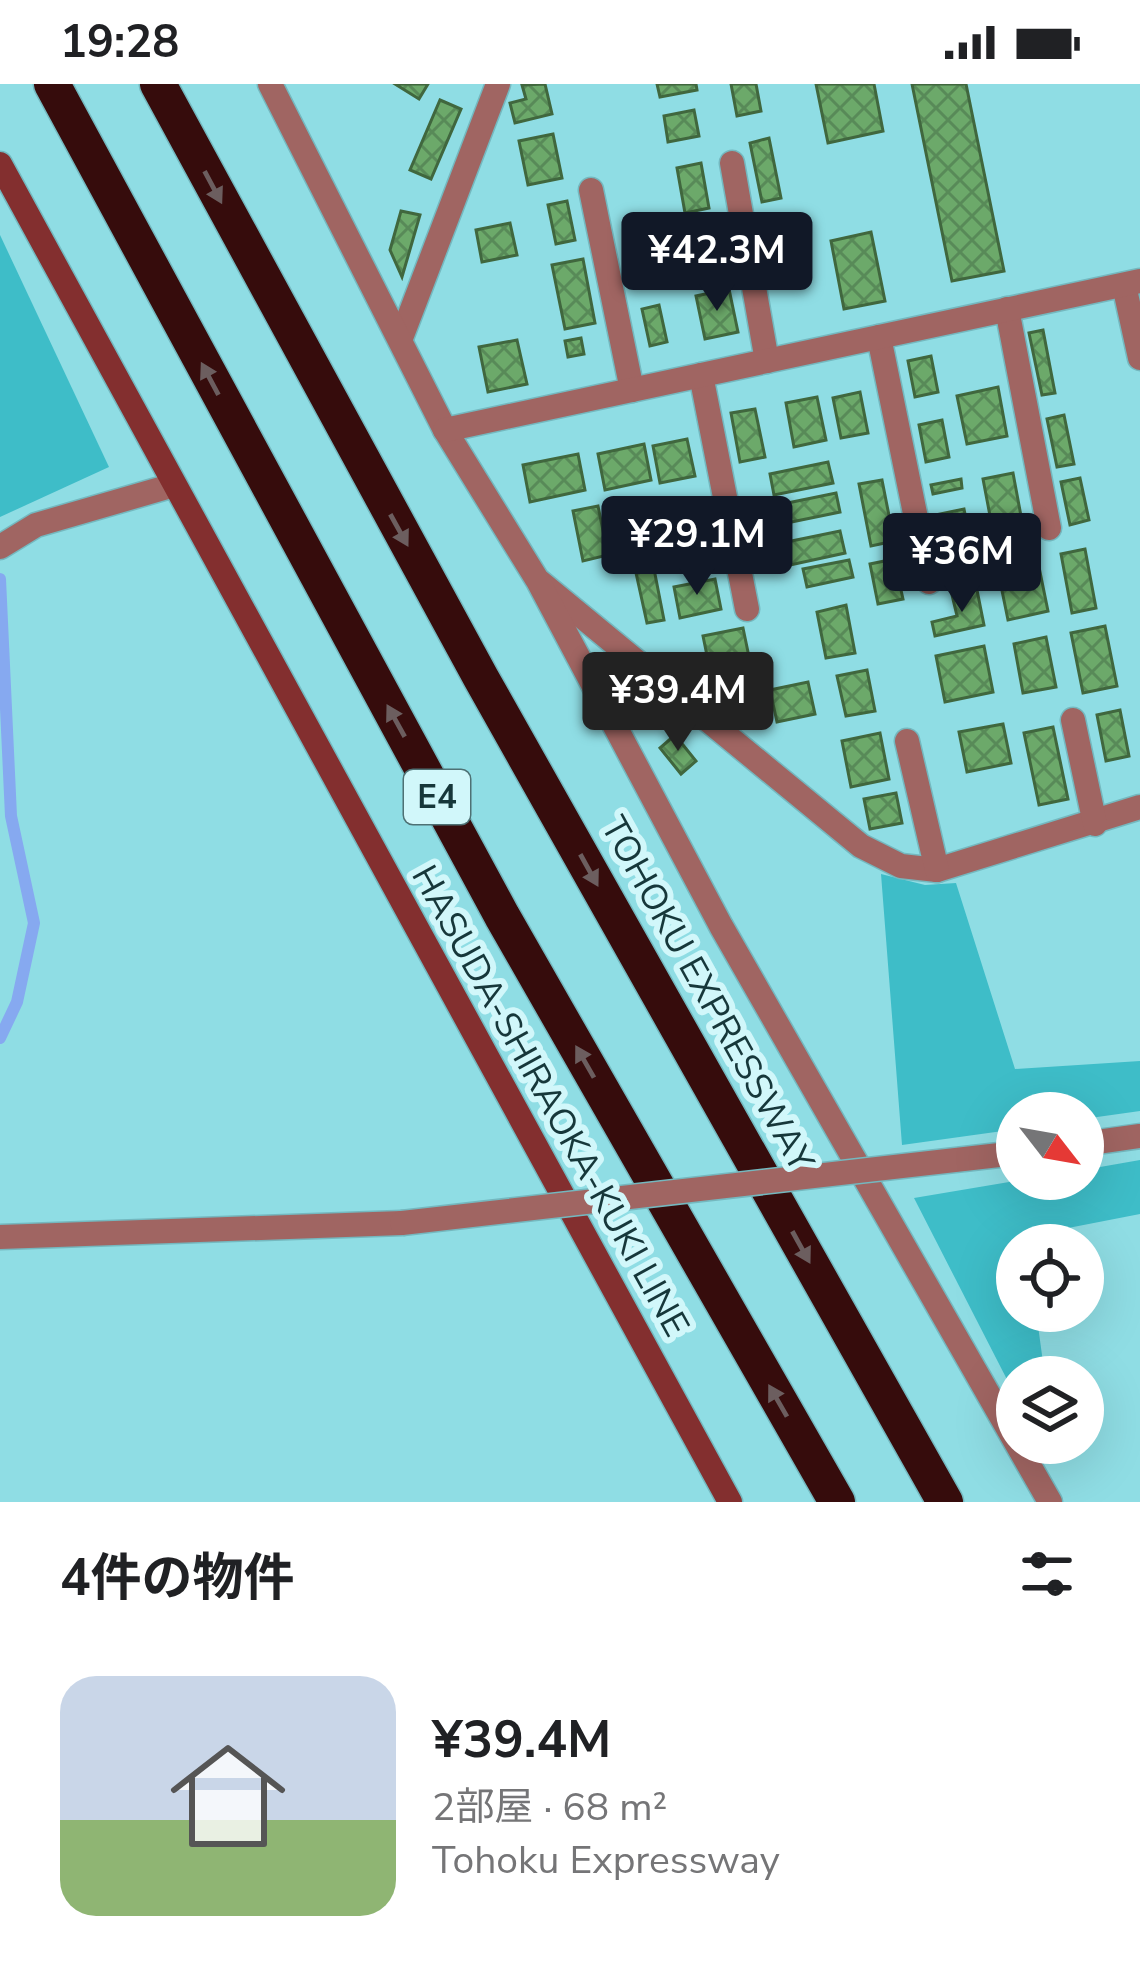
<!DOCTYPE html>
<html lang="ja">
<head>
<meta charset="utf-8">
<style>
  body { margin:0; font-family:"Nunito Sans","Noto Sans JP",sans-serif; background:#f6f6f6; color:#202124; height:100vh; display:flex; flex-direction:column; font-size:45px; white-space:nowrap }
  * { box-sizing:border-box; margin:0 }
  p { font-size:39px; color:#757577 }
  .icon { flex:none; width:66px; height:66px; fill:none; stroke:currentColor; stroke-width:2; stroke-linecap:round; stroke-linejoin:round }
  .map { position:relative; height:1418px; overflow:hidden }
  .drawer { display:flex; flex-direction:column; background:#fff; flex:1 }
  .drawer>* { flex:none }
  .needle { width:78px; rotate:121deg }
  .controls { position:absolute; left:996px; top:1008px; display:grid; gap:24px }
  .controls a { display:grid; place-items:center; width:108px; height:108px; border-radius:50%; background:#fff; box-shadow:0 12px 48px #0002; font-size:60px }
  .price { position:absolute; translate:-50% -102px; padding:0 27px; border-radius:12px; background:#111827; color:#fff; font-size:39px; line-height:78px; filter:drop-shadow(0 3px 6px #0008) }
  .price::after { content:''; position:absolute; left:50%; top:72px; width:36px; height:27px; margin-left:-18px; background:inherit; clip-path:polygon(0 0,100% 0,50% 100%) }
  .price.on { background:#222; color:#fff }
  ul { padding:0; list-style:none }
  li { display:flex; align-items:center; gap:36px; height:300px; padding:0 60px }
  li span { display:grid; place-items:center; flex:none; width:336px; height:240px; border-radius:36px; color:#555 }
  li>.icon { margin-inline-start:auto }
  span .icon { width:144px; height:144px; fill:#fffc; stroke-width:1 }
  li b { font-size:51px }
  h2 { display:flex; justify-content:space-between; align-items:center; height:144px; padding:0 60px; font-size:51px }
  .status { display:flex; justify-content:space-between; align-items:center; height:84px; padding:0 60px; background:#fff; direction:ltr }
  .status svg { height:33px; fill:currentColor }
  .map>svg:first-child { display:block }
  .green { fill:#3ebdc8 }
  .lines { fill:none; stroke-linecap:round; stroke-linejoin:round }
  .stream { stroke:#86a9f0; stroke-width:12 }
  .building { fill:url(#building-cross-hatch); stroke:#40673e; stroke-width:3 }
  .minor-casing { stroke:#74b8bf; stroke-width:27 }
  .tertiary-casing { stroke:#74b8bf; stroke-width:27 }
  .secondary-casing { stroke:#74b8bf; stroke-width:27 }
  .motorway-casing { stroke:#74b8bf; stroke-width:39 }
  .minor { stroke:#a06562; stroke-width:24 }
  .tertiary { stroke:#a06562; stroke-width:24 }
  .secondary { stroke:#832f2f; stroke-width:24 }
  .motorway { stroke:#360c0c; stroke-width:36 }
  .tertiary-bridge-casing { stroke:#74b8bf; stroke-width:27; stroke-linecap:butt }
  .tertiary-bridge { stroke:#a06562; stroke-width:24 }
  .oneway { fill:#6c5e5f }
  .labels { text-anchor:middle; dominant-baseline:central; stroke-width:12; stroke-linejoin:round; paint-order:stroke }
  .shield { fill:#d1f7fa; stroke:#4e7174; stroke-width:3 }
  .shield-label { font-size:33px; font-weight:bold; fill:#16373a }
  .street-label { font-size:36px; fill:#16373a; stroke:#d1f7fa }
</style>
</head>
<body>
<div class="status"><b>19:28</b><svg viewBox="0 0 49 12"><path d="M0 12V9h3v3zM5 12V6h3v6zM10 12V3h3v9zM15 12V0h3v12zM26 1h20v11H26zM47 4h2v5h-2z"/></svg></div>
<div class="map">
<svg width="1140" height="1418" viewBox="0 0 1140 1418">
  <defs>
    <pattern id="building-cross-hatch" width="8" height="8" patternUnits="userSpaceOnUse" patternTransform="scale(3)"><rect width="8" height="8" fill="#6ca96a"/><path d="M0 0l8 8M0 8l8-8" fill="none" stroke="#588a58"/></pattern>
  </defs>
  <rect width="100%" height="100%" fill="#8fdde4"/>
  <g class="green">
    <path d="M 0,151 L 109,383 L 0,433 Z"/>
    <path d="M 881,790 L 925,801 L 956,799 L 1015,985 L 1140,977 L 1140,1027 L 1083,1035 L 1083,1029 L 1017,1029 L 1017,1045 L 902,1061 Z"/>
    <path d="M 1140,1076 L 1140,1130 L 1027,1152 L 1028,1161 L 1017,1161 L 1017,1227 L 1036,1227 L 1045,1293 L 1017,1293 L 1017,1315 L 914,1114 L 1027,1095 L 1083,1095 L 1083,1086 Z"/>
  </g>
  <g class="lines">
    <path class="stream" d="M 0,495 L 11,732 L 34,839 L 17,918 L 0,954"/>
  </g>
  <g class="building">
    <path d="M 395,0 L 428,0 L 419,15 Z"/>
    <path d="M 545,0 L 552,30 L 515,39 L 510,19 L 526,15 L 522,1 Z"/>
    <path d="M 657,0 L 696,0 L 697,6 L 660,13 Z"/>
    <path d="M 731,0 L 756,0 L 761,27 L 737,32 Z"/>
    <path d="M 816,0 L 874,0 L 883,47 L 828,59 Z"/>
    <path d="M 912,0 L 966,0 L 1004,187 L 952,197 Z"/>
    <path d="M 440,16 L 461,25 L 431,95 L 410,86 Z"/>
    <path d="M 694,26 L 699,52 L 668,58 L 664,32 Z"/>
    <path d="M 553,50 L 562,94 L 528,101 L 519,57 Z"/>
    <path d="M 769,54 L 781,114 L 762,118 L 750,59 Z"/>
    <path d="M 701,79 L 709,124 L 685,129 L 677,84 Z"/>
    <path d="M 567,117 L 575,156 L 556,160 L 548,121 Z"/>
    <path d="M 401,127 L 420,131 L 402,193 L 390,166 Z"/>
    <path d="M 510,139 L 517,171 L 482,178 L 476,146 Z"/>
    <path d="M 871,148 L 885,217 L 844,225 L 831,157 Z"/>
    <path d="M 721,170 L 725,191 L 693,197 L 689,176 Z"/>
    <path d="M 583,175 L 595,239 L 565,245 L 552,181 Z"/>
    <path d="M 729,205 L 738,248 L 705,255 L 696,212 Z"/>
    <path d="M 659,221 L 667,258 L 650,262 L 642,225 Z"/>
    <path d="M 1043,246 L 1055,309 L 1042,311 L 1029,249 Z"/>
    <path d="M 581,254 L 584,270 L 568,273 L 565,257 Z"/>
    <path d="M 517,256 L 527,300 L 488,308 L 479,263 Z"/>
    <path d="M 931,272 L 938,308 L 915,313 L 908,277 Z"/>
    <path d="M 998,303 L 1007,352 L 967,360 L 957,312 Z"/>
    <path d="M 860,308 L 868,349 L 841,354 L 833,314 Z"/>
    <path d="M 817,313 L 826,356 L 794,363 L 786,319 Z"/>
    <path d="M 755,325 L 765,373 L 740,378 L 731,329 Z"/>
    <path d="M 1064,331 L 1074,380 L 1057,383 L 1047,335 Z"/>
    <path d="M 942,336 L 949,373 L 926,378 L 919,341 Z"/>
    <path d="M 687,355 L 695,392 L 660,399 L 653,362 Z"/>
    <path d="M 644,360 L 651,396 L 605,406 L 598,370 Z"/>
    <path d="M 578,370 L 585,406 L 530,418 L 523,381 Z"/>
    <path d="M 828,378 L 833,399 L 774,411 L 770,390 Z"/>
    <path d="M 1013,389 L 1021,432 L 991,437 L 983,395 Z"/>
    <path d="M 1080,394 L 1089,436 L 1070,441 L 1061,398 Z"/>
    <path d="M 961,395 L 962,404 L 933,410 L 931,401 Z"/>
    <path d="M 882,396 L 894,457 L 871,462 L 859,400 Z"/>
    <path d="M 836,409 L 840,428 L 777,441 L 773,422 Z"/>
    <path d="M 700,415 L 705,441 L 664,449 L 659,424 Z"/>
    <path d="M 643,417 L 653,467 L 623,473 L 613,422 Z"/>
    <path d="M 598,422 L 608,471 L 583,477 L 573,427 Z"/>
    <path d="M 964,425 L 975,480 L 942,486 L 931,432 Z"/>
    <path d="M 840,447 L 845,469 L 781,483 L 777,460 Z"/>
    <path d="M 1085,465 L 1096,524 L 1072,529 L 1061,470 Z"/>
    <path d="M 894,475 L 903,515 L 878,520 L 870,480 Z"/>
    <path d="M 849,476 L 853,493 L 807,503 L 803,485 Z"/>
    <path d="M 1039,483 L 1048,527 L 1008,536 L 999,492 Z"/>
    <path d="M 654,485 L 664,536 L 647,539 L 636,489 Z"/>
    <path d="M 715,495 L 721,525 L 680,534 L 674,503 Z"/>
    <path d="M 977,506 L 984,541 L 935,552 L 932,538 L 957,532 L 952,511 Z"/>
    <path d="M 846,521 L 855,569 L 826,574 L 817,528 Z"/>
    <path d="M 1105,542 L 1117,602 L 1083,609 L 1071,549 Z"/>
    <path d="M 743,544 L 753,592 L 713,601 L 703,552 Z"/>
    <path d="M 1046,553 L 1056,603 L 1023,609 L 1014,560 Z"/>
    <path d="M 984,562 L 993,608 L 945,618 L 936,572 Z"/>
    <path d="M 867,586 L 875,627 L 846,632 L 837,592 Z"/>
    <path d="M 808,598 L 815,630 L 777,638 L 770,606 Z"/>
    <path d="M 1120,626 L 1129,672 L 1106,677 L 1097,631 Z"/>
    <path d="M 1003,640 L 1011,679 L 967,688 L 959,648 Z"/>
    <path d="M 1053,643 L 1068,715 L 1039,721 L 1024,649 Z"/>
    <path d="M 880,649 L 889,695 L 851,703 L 842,657 Z"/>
    <path d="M 675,651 L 696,677 L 681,690 L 660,664 Z"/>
    <path d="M 896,709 L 902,739 L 870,745 L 864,715 Z"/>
  </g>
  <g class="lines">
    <defs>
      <g id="minor">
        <path d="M 732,79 L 767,277"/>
        <path d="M 591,106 L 632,306"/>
        <path d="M 1124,201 L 1140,274"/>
        <path d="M 1007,225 L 1049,444"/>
        <path d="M 879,253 L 929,498"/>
        <path d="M 401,254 L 498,0"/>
        <path d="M 701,291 L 747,525"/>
        <path d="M 0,463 L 36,441 L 174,401"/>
        <path d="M 540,498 L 861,762 L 901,782 L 937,786 L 1140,723"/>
        <path d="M 1073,636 L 1095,740"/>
        <path d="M 907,657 L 937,786"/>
      </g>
      <g id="tertiary">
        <path d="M 270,0 L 445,346 L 538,497 L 721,842 L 1050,1418"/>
        <path d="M 445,346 L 1140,197"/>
        <path d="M 1083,1060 L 1140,1052"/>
        <path d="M 0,1153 L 402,1139"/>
      </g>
      <path id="secondary" d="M 0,80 L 730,1418"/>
      <g id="motorway">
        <path d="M 52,0 L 502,832 L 837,1418"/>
        <path d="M 158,0 L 481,594 L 945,1418"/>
      </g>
    </defs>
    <use href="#minor" class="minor-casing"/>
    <use href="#tertiary" class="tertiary-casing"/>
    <use href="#secondary" class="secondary-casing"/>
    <use href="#motorway" class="motorway-casing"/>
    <use href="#minor" class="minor"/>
    <use href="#tertiary" class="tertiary"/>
    <use href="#secondary" class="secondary"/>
    <use href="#motorway" class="motorway"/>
    <defs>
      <path id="tertiary-bridge" d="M 402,1139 L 1017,1069"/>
    </defs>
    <use href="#tertiary-bridge" class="tertiary-bridge-casing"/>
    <use href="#tertiary-bridge" class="tertiary-bridge"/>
  </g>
  <defs><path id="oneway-solid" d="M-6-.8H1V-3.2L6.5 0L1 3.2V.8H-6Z" transform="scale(3)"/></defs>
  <g class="oneway">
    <use href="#oneway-solid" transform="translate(213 103) rotate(62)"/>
    <use href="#oneway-solid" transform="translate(210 295) rotate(-118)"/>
    <use href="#oneway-solid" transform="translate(399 446) rotate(61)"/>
    <use href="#oneway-solid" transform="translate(396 637) rotate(-119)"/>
    <use href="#oneway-solid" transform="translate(589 786) rotate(61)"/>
    <use href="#oneway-solid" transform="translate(585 978) rotate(-120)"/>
    <use href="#oneway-solid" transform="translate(801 1163) rotate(61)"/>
    <use href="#oneway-solid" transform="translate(778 1317) rotate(-120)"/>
  </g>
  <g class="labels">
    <rect class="shield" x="404" y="686" width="66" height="54" rx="9"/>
    <g class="shield-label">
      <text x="437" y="713">E4</text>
    </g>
    <g class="street-label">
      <text transform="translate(707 910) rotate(61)">TOHOKU EXPRESSWAY</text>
      <text transform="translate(550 1017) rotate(61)">HASUDA-SHIRAOKA-KUKI LINE</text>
    </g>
  </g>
</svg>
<div class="controls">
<a><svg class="needle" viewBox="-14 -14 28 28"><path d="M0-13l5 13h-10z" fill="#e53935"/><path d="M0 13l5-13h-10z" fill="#757577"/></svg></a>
<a><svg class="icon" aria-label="locate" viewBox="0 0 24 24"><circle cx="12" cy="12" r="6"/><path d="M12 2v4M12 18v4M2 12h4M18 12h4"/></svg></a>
<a><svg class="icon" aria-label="layers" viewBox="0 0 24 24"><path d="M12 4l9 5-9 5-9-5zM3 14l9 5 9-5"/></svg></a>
</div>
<b class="price" style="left:717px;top:230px">¥42.3M</b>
<b class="price" style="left:697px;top:514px">¥29.1M</b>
<b class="price" style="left:962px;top:531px">¥36M</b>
<b class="price on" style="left:678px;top:670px">¥39.4M</b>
</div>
<section class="drawer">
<h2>4件の物件<svg class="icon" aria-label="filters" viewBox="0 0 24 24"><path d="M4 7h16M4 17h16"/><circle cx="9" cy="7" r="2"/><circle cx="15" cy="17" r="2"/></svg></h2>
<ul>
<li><span style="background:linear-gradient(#c9d6e8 60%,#8fb573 0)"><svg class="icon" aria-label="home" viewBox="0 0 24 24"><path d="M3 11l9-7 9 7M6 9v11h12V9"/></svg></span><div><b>¥39.4M</b><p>2部屋 · 68 m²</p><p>Tohoku Expressway</p></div></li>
</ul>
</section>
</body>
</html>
